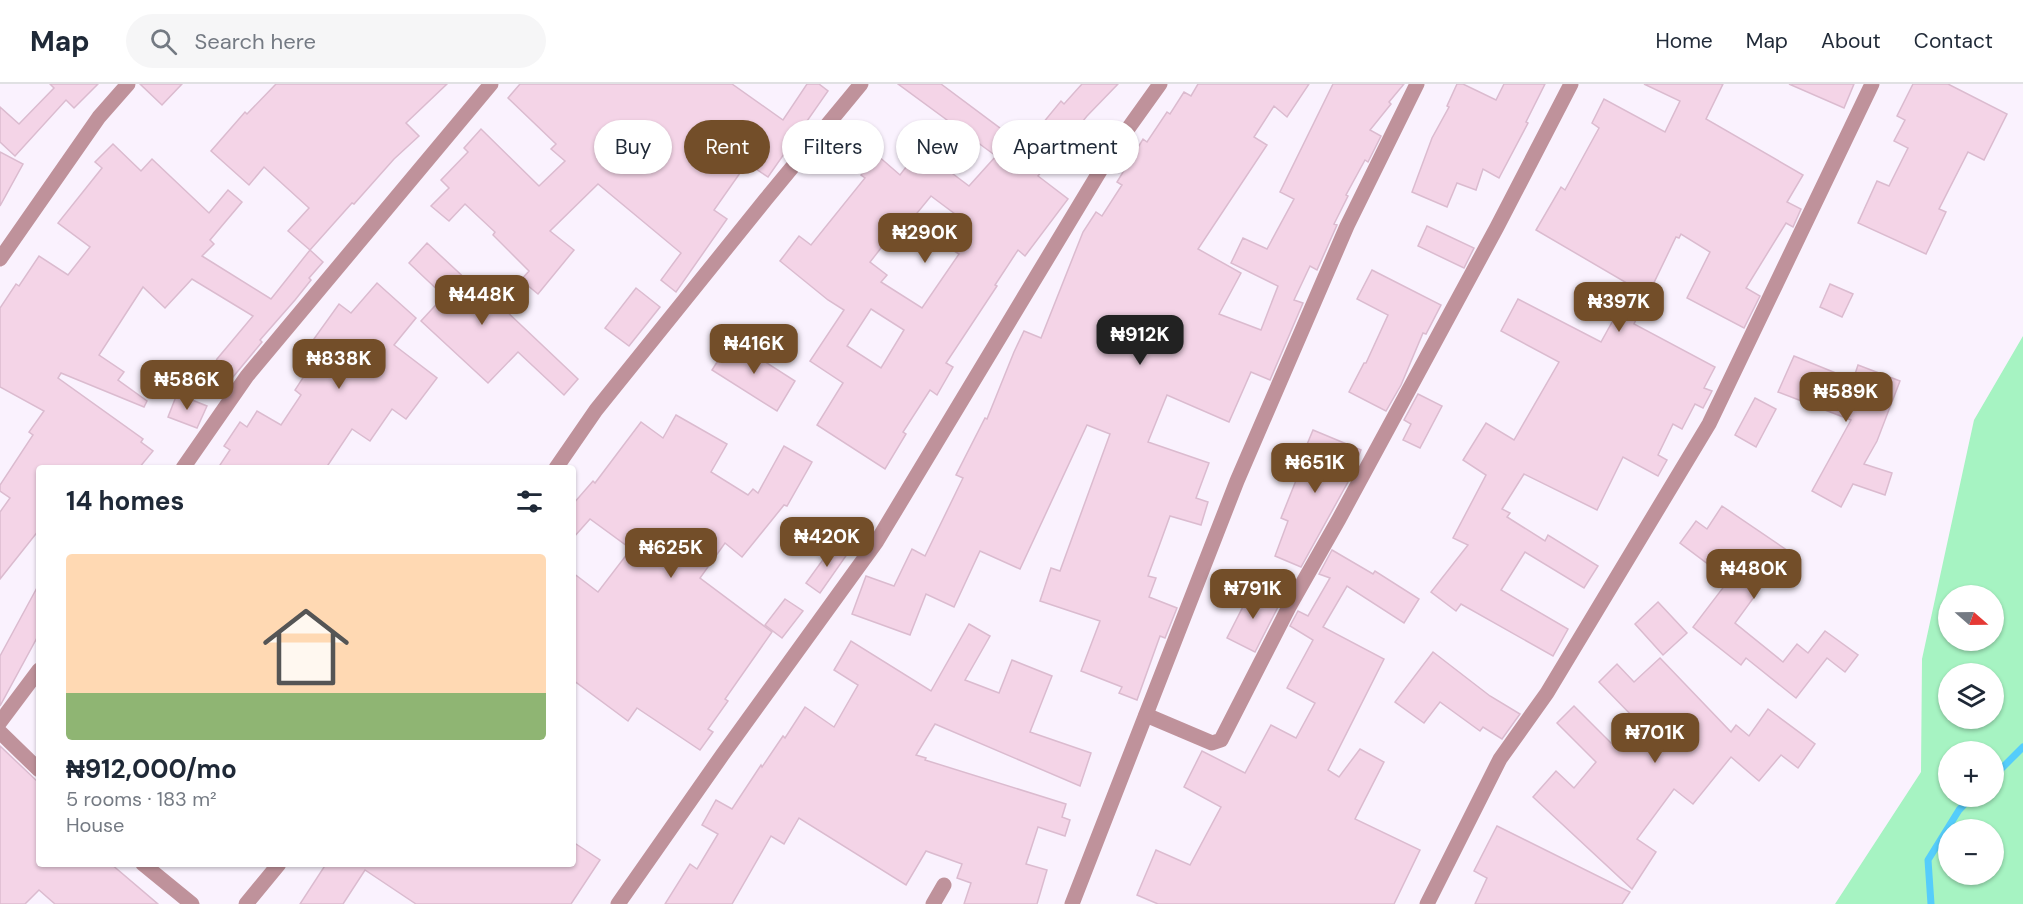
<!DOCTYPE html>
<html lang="en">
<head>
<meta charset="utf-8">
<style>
  body { margin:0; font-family:"DM Sans",sans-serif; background:#f6f6f7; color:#1f2937; height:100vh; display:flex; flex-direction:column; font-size:22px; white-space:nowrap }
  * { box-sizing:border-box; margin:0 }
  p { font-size:20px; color:#747a83 }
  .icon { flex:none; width:33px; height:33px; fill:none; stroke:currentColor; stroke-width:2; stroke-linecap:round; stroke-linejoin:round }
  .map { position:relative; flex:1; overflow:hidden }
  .sheet { position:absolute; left:36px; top:381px; width:540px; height:402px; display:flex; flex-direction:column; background:#fff; border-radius:6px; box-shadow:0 2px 4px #0004 }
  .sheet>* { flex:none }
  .top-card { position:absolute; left:594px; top:36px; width:570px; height:54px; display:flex; gap:12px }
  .needle { width:39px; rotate:110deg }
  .controls { position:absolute; left:1938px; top:501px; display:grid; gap:12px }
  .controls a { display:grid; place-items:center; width:66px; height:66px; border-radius:50%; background:#fff; box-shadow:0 2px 4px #0004; font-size:30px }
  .price { position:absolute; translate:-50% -51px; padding:0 14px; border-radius:12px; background:#734e29; color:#fff; font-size:20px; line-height:39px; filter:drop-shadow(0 2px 3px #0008) }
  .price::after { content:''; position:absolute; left:50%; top:36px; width:18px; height:14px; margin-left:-9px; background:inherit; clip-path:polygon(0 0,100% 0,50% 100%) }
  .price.selected { background:#222; color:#fff }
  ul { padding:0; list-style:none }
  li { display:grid; align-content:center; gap:12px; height:318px; padding:0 30px }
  li span { display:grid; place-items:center; height:186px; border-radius:6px; color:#555 }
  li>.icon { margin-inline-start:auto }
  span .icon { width:108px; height:108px; fill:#fffc; stroke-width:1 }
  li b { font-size:26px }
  h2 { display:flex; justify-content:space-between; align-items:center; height:72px; padding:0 30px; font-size:26px }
  .tag { padding:0 21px; border-radius:27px; background:#fff; box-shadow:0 2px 4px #0004; font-size:21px; line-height:54px }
  .tag.selected { background:#734e29; color:#fff }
  header { display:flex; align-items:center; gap:36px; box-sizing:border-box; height:84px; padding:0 30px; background:#fff; border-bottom:2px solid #e0e1e3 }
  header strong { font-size:28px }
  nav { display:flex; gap:33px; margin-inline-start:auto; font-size:21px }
  .search { width:420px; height:54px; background:#f6f6f7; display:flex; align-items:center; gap:15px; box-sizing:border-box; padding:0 21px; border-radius:33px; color:#747a83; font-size:22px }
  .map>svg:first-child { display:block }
  .green { fill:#a6f3c2; fill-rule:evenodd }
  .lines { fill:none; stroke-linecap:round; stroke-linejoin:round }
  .stream { stroke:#55cdfb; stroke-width:7 }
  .building { fill:#f4d4e7; stroke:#dbbbcf; stroke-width:1.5; fill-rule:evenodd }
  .minor { stroke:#bf929b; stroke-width:15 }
</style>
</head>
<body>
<header>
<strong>Map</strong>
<div class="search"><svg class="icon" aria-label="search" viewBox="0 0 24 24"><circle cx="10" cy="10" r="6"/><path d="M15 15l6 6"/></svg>Search here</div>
<nav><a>Home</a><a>Map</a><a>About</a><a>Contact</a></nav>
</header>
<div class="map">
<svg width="2023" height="820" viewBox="0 0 2023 820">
  <rect width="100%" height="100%" fill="#faf2fe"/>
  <path class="green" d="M 2023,252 L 2023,820 L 1835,820 L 1921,688 L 1922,575 L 1974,336 ZM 1948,512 L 1994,512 L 1994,556 L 1948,556 ZM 1948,590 L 1994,590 L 1994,634 L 1948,634 ZM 1948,668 L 1994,668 L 1994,712 L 1948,712 ZM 1948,746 L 1994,746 L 1994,790 L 1948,790 Z"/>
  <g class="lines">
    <g class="stream">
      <path d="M 1994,692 L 2023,663"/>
      <path d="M 1931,820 L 1928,776 L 1959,726 L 1972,712"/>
    </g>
  </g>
  <g class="building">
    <path d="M 50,0 L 98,0 L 74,24 L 66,16 L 15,72 L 0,58 L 0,23 L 19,40 L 54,4 Z"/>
    <path d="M 140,0 L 182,0 L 162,21 Z"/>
    <path d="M 276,0 L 447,0 L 406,39 L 419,52 L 394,75 L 354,120 L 352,119 L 310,166 L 288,147 L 309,124 L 264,83 L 249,101 L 211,67 L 245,28 L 247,30 Z"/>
    <path d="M 520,0 L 732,0 L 783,36 L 807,0 L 819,0 L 828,7 L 768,93 L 747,79 L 714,126 L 727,135 L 676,208 L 661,196 L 681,169 L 598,100 L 550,147 L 574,166 L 538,210 L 521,196 L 529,187 L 493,151 L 495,148 L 465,120 L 449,137 L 431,122 L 449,104 L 441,96 L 468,68 L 464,64 L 481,45 L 539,102 L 565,77 L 551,65 L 556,60 L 508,14 Z"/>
    <path d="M 898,0 L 941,0 L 1024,62 L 1061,17 L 1064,20 L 1082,0 L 1118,0 L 1087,32 L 1038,92 L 1068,115 L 1025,172 L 1018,166 L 995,201 L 997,202 L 946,279 L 953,283 L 937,311 L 930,306 L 903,348 L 906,350 L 885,385 L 817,341 L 843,299 L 810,277 L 844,226 L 828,216 L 780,177 L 799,152 L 811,161 L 865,94 L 861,91 L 877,71 L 900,91 L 920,65 L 969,102 L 996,72 ZM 931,112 L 959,133 L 942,159 L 959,170 L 922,224 L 881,198 L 887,191 L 870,178 L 908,130 L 913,134 ZM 871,225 L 904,246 L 881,284 L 847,262 Z"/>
    <path d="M 1198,0 L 1309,0 L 1287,33 L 1274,22 L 1254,53 L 1267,61 L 1198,165 L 1241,189 L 1219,230 L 1261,246 L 1278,202 L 1231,179 L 1243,154 L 1267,165 L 1294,115 L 1280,108 L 1333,0 L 1404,0 L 1389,18 L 1391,20 L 1370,46 L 1381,52 L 1368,78 L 1365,76 L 1346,111 L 1348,112 L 1334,140 L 1337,141 L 1317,186 L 1310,182 L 1294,216 L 1303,219 L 1270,296 L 1251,288 L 1229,338 L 1167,311 L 1148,358 L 1209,379 L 1196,414 L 1208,418 L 1201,441 L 1170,432 L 1158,465 L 1148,492 L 1156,494 L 1149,513 L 1177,524 L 1165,554 L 1160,552 L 1137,616 L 1119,609 L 1122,603 L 1081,587 L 1100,537 L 1040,517 L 1051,484 L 1060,487 L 1110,350 L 1087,341 L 1020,485 L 980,467 L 954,523 L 926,510 L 910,551 L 852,530 L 866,492 L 894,502 L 912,465 L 925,472 L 963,394 L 956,391 L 985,334 L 987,335 L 1014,268 L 1024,247 L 1041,254 L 1083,148 L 1096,128 L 1102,132 L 1122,101 L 1117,98 L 1143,55 L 1147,58 L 1167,28 L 1170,30 L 1184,8 L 1191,12 Z"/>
    <path d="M 1457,0 L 1463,0 L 1496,16 L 1504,0 L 1545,0 L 1526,38 L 1528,39 L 1499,94 L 1483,85 L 1476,106 L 1457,99 L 1447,123 L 1412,108 L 1432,54 L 1449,23 L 1447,22 Z"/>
    <path d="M 1644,0 L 1723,0 L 1706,35 L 1803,91 L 1787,118 L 1801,125 L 1793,143 L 1786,139 L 1746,204 L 1760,212 L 1744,244 L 1687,214 L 1710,168 L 1681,150 L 1679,154 L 1676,153 L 1634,240 L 1715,283 L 1704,304 L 1712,307 L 1703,324 L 1695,320 L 1682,345 L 1673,340 L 1658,371 L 1667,376 L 1658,392 L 1623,373 L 1597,426 L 1524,390 L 1502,425 L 1510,429 L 1507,433 L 1545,457 L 1548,451 L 1598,482 L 1584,504 L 1525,468 L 1501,506 L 1568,545 L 1553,572 L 1461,520 L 1456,527 L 1431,508 L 1468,461 L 1453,454 L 1486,391 L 1463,376 L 1486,339 L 1514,356 L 1559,278 L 1501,247 L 1518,215 L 1601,258 L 1632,202 L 1536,146 L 1561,103 L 1565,106 L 1599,44 L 1592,39 L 1604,15 L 1665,48 L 1680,17 Z"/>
    <path d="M 1789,0 L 1854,0 L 1844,24 Z"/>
    <path d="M 1913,0 L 1948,0 L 2007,30 L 1984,76 L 1968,68 L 1939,125 L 1946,128 L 1926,170 L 1858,139 L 1877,97 L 1889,102 L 1908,64 L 1894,57 L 1905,36 L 1897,32 Z"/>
    <path d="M 113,60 L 141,87 L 152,75 L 209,129 L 228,106 L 242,118 L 210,156 L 214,160 L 202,172 L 271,215 L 310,166 L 323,178 L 309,194 L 311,196 L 295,216 L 260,256 L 262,258 L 223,305 L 207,297 L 217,275 L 253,232 L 192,195 L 165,224 L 143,203 L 99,271 L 124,288 L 118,296 L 147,317 L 144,323 L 61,289 L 58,294 L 143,355 L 141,358 L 153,367 L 139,384 L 39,384 L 39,446 L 0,495 L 0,428 L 10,414 L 0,407 L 0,401 L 33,351 L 29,348 L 44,327 L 0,303 L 0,224 L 16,200 L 19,202 L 39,172 L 68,191 L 90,163 L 58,139 L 102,84 L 95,78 Z"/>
    <path d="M 0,68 L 23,80 L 0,122 Z"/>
    <path d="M 1427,142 L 1474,164 L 1464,184 L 1418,162 Z"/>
    <path d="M 427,159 L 499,226 L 502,223 L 578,295 L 564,311 L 518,268 L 488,299 L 421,237 L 444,212 L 409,179 Z"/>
    <path d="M 1372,186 L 1441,221 L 1426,250 L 1423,249 L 1401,301 L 1386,327 L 1349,308 L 1364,279 L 1366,279 L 1388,231 L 1357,215 Z"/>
    <path d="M 377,199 L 416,234 L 394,261 L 437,294 L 406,335 L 392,325 L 370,357 L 352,345 L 326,384 L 218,384 L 230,366 L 224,362 L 240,338 L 247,343 L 257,327 L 281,341 L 301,311 L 295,306 L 321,266 L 311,259 L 339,220 L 351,229 Z"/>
    <path d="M 1830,200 L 1853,210 L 1842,233 L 1820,223 Z"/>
    <path d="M 636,204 L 660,223 L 629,262 L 605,244 Z"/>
    <path d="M 731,256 L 795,297 L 777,327 L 712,286 Z"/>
    <path d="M 1794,272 L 1853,296 L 1858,281 L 1900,297 L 1877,357 L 1864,380 L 1892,389 L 1885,411 L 1853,400 L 1841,423 L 1812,407 L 1851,336 L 1778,308 Z"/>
    <path d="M 177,310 L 207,322 L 197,344 L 168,333 Z"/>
    <path d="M 1418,310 L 1442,322 L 1420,364 L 1403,356 L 1411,340 L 1404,336 Z"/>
    <path d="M 1755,314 L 1776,325 L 1756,363 L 1735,351 Z"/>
    <path d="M 676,331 L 727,360 L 711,388 L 748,411 L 753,405 L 758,409 L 784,362 L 812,378 L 787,422 L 784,421 L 742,473 L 725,459 L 700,494 L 772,548 L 725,615 L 728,617 L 708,645 L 713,648 L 700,666 L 637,624 L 628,637 L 573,596 L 573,489 L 598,508 L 631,465 L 590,435 L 573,454 L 573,420 L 593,397 L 595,399 L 641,338 L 663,354 Z"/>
    <path d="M 1313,346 L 1361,366 L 1348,398 L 1301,483 L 1275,472 L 1288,437 L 1281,434 L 1297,394 L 1294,392 Z"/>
    <path d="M 1722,422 L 1800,475 L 1786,496 L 1773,487 L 1735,539 L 1783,578 L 1797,560 L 1808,569 L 1825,547 L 1858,571 L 1845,588 L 1827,574 L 1796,614 L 1746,574 L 1741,581 L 1693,543 L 1729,496 L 1680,459 L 1696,437 L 1707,445 Z"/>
    <path d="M 835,459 L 848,469 L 820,509 L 806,499 Z"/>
    <path d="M 1332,466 L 1373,490 L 1375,487 L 1419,515 L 1404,539 L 1347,502 L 1323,543 L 1384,575 L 1328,686 L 1339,693 L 1360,665 L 1384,678 L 1355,735 L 1420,766 L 1394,820 L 1158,820 L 1137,811 L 1156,766 L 1190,781 L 1221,723 L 1184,703 L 1202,667 L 1245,689 L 1271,641 L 1296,654 L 1315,619 L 1287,604 L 1313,556 L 1290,542 L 1298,527 L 1308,532 L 1330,494 L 1319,490 Z"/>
    <path d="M 39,500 L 39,550 L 0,622 L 0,572 Z"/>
    <path d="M 1252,505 L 1280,519 L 1255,568 L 1227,554 Z"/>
    <path d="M 785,515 L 803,527 L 782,554 L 765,541 Z"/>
    <path d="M 1658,518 L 1687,549 L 1663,571 L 1635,540 Z"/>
    <path d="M 969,540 L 990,552 L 965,596 L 999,609 L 1012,576 L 1052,592 L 1030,648 L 1091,669 L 1080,702 L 935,640 L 916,671 L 926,674 L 925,676 L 1066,720 L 1062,733 L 1070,736 L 1065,752 L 1038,743 L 1026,780 L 1047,786 L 1037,820 L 964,820 L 971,799 L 957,794 L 962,780 L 926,767 L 906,801 L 799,734 L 784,760 L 771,752 L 732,820 L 665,820 L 690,780 L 697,785 L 718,750 L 702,741 L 716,716 L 732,725 L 761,681 L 762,683 L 783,652 L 785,654 L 805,623 L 834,643 L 858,601 L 834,586 L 851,557 L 931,607 Z"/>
    <path d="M 1433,568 L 1490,612 L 1520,630 L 1502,655 L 1483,643 L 1480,647 L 1440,618 L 1424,639 L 1395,618 Z"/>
    <path d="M 1660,574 L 1731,648 L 1736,641 L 1749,652 L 1768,625 L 1815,660 L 1798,684 L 1781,671 L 1759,697 L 1731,673 L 1693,720 L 1674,705 L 1637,755 L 1656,768 L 1632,805 L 1533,713 L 1556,687 L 1574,704 L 1596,678 L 1557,639 L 1574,622 L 1616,664 L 1639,639 L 1599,598 L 1617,580 L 1634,598 Z"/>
    <path d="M 0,662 L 39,699 L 39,780 L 111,780 L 158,820 L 55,820 L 39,806 L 25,820 L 0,820 Z"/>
    <path d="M 1497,742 L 1630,808 L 1622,820 L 1475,820 L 1487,794 L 1474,787 Z"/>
    <path d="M 573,758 L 600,776 L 571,820 L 416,820 L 365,786 L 343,820 L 300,820 L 326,780 L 573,780 Z"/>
  </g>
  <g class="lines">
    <g class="minor">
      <path d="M 0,175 L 99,33 L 128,0"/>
      <path d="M 183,384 L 247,292 L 491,0"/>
      <path d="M 556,384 L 596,326 L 766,115 L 861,0"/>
      <path d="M 1146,631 L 1212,659 L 1221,656 L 1289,523 L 1339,435 L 1497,143 L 1571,0"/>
      <path d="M 0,638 L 39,586"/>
      <path d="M 0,648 L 39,686"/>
      <path d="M 143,780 L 192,820"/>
      <path d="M 246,820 L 279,780"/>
      <path d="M 618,820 L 723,670 L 877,457 L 1112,67 L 1160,0"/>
      <path d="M 933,820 L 944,801"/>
      <path d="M 1072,820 L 1237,397 L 1347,142 L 1417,0"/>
      <path d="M 1427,820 L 1500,675 L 1547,609 L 1709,340 L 1872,0"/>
    </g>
  </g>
</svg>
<div class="controls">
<a><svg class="needle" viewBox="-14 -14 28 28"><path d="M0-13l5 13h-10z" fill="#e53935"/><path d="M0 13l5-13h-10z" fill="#747a83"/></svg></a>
<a><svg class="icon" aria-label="layers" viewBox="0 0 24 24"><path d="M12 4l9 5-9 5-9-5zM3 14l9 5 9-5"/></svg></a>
<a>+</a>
<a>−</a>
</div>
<b class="price" style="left:925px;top:180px">₦290K</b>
<b class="price" style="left:482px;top:242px">₦448K</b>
<b class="price" style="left:1619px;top:249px">₦397K</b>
<b class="price selected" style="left:1140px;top:282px">₦912K</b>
<b class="price" style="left:754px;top:291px">₦416K</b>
<b class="price" style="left:339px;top:306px">₦838K</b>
<b class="price" style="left:187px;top:327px">₦586K</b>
<b class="price" style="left:1846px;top:339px">₦589K</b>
<b class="price" style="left:1315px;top:410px">₦651K</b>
<b class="price" style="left:827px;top:484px">₦420K</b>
<b class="price" style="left:671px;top:495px">₦625K</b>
<b class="price" style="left:1754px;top:516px">₦480K</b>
<b class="price" style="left:1253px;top:536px">₦791K</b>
<b class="price" style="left:1655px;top:680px">₦701K</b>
<div class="top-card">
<a class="tag">Buy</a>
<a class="tag selected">Rent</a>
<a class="tag">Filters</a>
<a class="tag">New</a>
<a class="tag">Apartment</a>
</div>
<section class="sheet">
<h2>14 homes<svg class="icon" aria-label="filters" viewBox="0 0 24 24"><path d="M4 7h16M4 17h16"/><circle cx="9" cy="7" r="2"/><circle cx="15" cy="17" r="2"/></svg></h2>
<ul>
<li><span style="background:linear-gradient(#ffd9b3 75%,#8fb573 0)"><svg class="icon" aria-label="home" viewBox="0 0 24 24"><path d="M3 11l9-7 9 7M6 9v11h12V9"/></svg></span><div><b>₦912,000/mo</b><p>5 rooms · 183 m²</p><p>House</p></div></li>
</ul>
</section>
</div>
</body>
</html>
